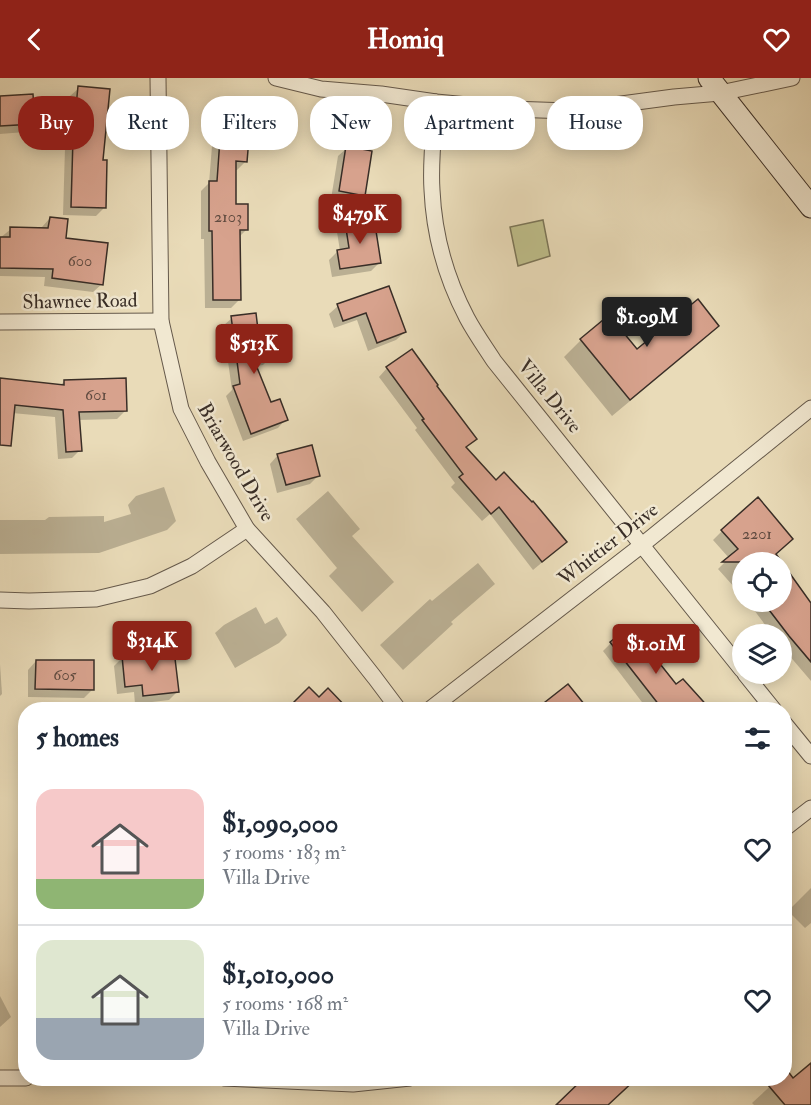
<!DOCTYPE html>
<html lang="en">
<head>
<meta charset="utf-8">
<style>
  body { margin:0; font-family:"IM FELL Double Pica",serif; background:#f2f2f3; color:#1f2937; height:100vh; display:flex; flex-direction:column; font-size:22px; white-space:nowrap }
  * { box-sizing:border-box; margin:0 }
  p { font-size:20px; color:#747a83 }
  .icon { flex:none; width:33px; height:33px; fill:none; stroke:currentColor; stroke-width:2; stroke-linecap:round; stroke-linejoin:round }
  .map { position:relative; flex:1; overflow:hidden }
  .details { position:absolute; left:18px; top:624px; width:774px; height:384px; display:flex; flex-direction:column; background:#fff; border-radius:24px; box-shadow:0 3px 15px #0003 }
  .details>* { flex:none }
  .guide { position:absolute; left:18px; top:18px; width:776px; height:54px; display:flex; gap:12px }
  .tools { position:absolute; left:732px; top:474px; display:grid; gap:12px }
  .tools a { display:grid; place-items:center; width:60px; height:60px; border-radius:50%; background:#fff; box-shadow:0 3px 15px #0003; font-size:30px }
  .price { position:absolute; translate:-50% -51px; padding:0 14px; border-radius:6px; background:#8f2418; color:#fff; font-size:20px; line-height:39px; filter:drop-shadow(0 2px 3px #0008) }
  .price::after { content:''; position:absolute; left:50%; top:36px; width:18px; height:14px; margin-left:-9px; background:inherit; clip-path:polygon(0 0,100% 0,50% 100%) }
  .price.active { background:#222; color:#fff }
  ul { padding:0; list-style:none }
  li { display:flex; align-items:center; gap:18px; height:150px; padding:0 18px }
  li+li { border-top:2px solid #e0e1e3 }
  li span { display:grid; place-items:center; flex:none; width:168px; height:120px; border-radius:18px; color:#555 }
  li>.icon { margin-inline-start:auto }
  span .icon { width:72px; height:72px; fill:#fffc; stroke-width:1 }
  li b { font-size:26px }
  h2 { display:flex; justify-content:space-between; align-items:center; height:72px; padding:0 18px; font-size:26px }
  .chip { padding:0 21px; border-radius:24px; background:#fff; box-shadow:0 3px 15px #0003; font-size:21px; line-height:54px }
  .chip.active { background:#8f2418; color:#fff }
  header { display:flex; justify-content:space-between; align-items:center; height:78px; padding:0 18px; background:#8f2418; color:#fff; font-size:27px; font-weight:700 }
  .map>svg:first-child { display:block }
  .green { fill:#bebe8a; stroke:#7c7658; stroke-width:1.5 }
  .shadow { fill:#0003 }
  .building { fill:#d7a28d; stroke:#392e27; stroke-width:1.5 }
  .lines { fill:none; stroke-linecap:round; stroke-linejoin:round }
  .minor-casing { stroke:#65594b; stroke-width:17 }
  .secondary-casing { stroke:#392e27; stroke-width:23 }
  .minor { stroke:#f1e8d1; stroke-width:15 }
  .secondary { stroke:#f1e8d1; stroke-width:21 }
  .labels { text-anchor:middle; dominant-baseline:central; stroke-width:5; stroke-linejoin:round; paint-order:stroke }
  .number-label { font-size:16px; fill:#604b40 }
  .street-label { font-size:20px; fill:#392e27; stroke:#f1e8d1 }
</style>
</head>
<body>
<header><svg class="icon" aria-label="back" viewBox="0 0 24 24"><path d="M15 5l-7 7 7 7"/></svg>Homiq<svg class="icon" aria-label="heart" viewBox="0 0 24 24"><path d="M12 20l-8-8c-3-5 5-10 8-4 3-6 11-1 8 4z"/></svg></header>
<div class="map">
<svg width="811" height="1027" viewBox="0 0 811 1027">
  <rect width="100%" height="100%" fill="#e9dbb8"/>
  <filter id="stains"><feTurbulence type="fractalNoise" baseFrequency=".00333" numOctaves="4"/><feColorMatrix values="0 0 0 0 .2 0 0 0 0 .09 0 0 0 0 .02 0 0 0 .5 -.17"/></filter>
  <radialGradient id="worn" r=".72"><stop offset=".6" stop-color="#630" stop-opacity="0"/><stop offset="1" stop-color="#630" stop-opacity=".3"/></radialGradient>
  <path class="green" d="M 543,142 L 550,178 L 518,188 L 510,149 Z"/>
  <g class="shadow">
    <path d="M 79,10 L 105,129 L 96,138 L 63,137 L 65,70 L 70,18 Z"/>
    <path d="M 0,20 L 33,46 L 25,54 L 0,56 Z"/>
    <path d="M 223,35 L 246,83 L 237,92 L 234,92 L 234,127 L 246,152 L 239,159 L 240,221 L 231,230 L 205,230 L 204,161 L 201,161 L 201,113 L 209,105 L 214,43 Z"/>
    <path d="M 347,70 L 364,117 L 355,125 L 331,121 L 338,78 Z"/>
    <path d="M 50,140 L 64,161 L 102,206 L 93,214 L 44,208 L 45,199 L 0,198 L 0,160 L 11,151 L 41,152 L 42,149 Z"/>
    <path d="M 346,146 L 380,184 L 371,193 L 332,199 L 329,182 L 337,174 L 340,173 L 337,154 Z"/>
    <path d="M 388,209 L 405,254 L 396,262 L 368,273 L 357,242 L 334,250 L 329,236 L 338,228 Z"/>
    <path d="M 609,239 L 637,273 L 717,248 L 701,264 L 612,338 L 564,279 L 581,262 Z"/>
    <path d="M 232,240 L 257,254 L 271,279 L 263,287 L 255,288 L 270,326 L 286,341 L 278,350 L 243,363 L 226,318 L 232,312 L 223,248 Z"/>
    <path d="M 387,290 L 476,361 L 465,370 L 557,472 L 533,492 L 490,436 L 482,443 L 451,409 L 455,405 L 415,352 L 417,350 L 379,299 Z"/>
    <path d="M 0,303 L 59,308 L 65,303 L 126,332 L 117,341 L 78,342 L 80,372 L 72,380 L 58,381 L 55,339 L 12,335 L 0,348 Z"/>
    <path d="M 278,377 L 318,398 L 310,406 L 277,415 L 270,386 Z"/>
    <path d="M 164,409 L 176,443 L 167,452 L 99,475 L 0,476 L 0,442 L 45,442 L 49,439 L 104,438 L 104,444 L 131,436 L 128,427 L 136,418 Z"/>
    <path d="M 328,413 L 360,451 L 352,458 L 394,504 L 362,534 L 329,498 L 337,490 L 296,441 Z"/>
    <path d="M 722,453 L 774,476 L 780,484 L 742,484 L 742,516 L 737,509 L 735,510 L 718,491 L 729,480 L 713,462 Z"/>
    <path d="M 478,485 L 495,506 L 451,544 L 453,546 L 403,592 L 380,567 L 430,521 L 432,523 Z"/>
    <path d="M 782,487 L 809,525 L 811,533 L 811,603 L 782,569 L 782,556 L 772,556 L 748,524 L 782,524 Z"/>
    <path d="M 256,529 L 265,546 L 277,539 L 287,557 L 279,565 L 235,590 L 215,555 L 224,547 Z"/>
    <path d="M 611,565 L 676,609 L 709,632 L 648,632 L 603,573 Z"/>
    <path d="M 122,580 L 177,614 L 169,622 L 135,626 L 134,614 L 117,616 L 114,588 Z"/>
    <path d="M 36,583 L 93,611 L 84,620 L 28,619 L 28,592 Z"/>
    <path d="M 0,586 L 2,616 L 0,618 Z"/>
    <path d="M 811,810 L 811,845 L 805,850 L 788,833 Z"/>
    <path d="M 784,861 L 792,872 L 784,880 Z"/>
    <path d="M 0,918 L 11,939 L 0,949 Z"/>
    <path d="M 811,987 L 811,1027 L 754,1027 L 752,1025 L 779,1000 L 793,1002 Z"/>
  </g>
  <g class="building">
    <path d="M 78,8 L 110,11 L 103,82 L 107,82 L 106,130 L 71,129 L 73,60 Z"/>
    <path d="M 33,16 L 35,46 L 0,48 L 0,18 Z"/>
    <path d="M 222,33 L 251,36 L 247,84 L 236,83 L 236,126 L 248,126 L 248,152 L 240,152 L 241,222 L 213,222 L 212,153 L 209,153 L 209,103 L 217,103 Z"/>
    <path d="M 346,68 L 372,73 L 365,118 L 339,113 Z"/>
    <path d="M 50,139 L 68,141 L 66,160 L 108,165 L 103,207 L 52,200 L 53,191 L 0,190 L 0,159 L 10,159 L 10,149 L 48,150 Z"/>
    <path d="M 374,140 L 381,185 L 340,191 L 337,172 L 349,170 L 345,144 Z"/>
    <path d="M 389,208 L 406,254 L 377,265 L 366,235 L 343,243 L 337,226 Z"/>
    <path d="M 698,221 L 719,248 L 630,322 L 580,261 L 609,237 L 637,271 Z"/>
    <path d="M 256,235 L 258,252 L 269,251 L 273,279 L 254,282 L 271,324 L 280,321 L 288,342 L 251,356 L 233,308 L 240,306 L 231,238 Z"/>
    <path d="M 412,271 L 438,307 L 437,308 L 477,361 L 466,369 L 496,402 L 504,394 L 532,424 L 533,423 L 567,464 L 542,484 L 499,429 L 491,436 L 459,399 L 463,396 L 422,342 L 424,341 L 386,289 Z"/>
    <path d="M 0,300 L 64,307 L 64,302 L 126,300 L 127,333 L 79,334 L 82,373 L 66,374 L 63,332 L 15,327 L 11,368 L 0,367 Z"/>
    <path d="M 312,367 L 320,398 L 286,407 L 277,376 Z"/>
    <path d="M 758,419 L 793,461 L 776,476 L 811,525 L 811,584 L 789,558 L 763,524 L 782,524 L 782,484 L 722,484 L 738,471 L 721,452 Z"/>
    <path d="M 630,548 L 676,606 L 683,601 L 711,632 L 663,632 L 610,564 Z"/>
    <path d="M 174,572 L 179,614 L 143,618 L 142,607 L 125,609 L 122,578 Z"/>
    <path d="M 36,582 L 94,582 L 94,612 L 35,611 Z"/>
    <path d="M 568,606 L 589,632 L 535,632 Z"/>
    <path d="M 309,609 L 319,619 L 328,610 L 349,632 L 286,632 Z"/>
    <path d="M 811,985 L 811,1027 L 785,1027 L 768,1007 L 776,1000 L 784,1000 L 784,994 L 787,992 L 793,1000 Z"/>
    <path d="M 584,1000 L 637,1000 L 608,1027 L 556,1027 Z"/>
  </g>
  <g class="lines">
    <defs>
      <g id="minor">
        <path d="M 158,0 L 161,243 L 181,331 L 208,384 L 247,451 L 323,534 L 375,600 L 399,632"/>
        <path d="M 276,0 L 321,11 L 381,16 L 436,24 L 510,31 L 569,33 L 674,19 L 720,15 L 792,0"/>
        <path d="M 436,24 C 434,53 430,83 432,112 C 434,157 446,200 467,240 C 475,255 485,269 494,283 L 742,592"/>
        <path d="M 0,244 L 161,243"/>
        <path d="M 0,522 L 29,523 L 96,521 L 150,508 L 192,488 L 247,451"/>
        <path d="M 745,596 L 774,632"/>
        <path d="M 429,632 L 642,467 L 811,330"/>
        <path d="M 784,645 L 811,678"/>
        <path d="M 784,751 L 811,730"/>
        <path d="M 0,1000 L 26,1000"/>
        <path d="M 224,1000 L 353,1006 L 410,1000"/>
      </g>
      <path id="secondary" d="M 709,0 L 811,129"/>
    </defs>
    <use href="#minor" class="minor-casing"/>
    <use href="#secondary" class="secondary-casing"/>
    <use href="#minor" class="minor"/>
    <use href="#secondary" class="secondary"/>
  </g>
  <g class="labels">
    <g class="number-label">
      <text x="228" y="139">2103</text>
      <text x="80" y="183">600</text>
      <text x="96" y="317">601</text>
      <text x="757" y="456">2201</text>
      <text x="65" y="597">605</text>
    </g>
    <g class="street-label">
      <text transform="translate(80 223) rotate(-1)">Shawnee Road</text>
      <text transform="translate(550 318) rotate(51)">Villa Drive</text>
      <text transform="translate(236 384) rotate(60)">Briarwood Drive</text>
      <text transform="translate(608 466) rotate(-38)">Whittier Drive</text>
    </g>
  </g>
  <rect width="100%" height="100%" filter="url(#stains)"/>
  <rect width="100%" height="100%" fill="url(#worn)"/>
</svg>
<div class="tools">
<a><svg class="icon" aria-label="locate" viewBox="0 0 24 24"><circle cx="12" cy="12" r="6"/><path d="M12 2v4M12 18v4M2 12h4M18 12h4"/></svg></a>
<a><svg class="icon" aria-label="layers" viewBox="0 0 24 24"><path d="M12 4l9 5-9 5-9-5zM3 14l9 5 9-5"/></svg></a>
</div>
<b class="price" style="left:360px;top:167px">$479K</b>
<b class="price active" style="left:647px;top:270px">$1.09M</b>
<b class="price" style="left:254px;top:297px">$513K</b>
<b class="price" style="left:152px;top:594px">$314K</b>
<b class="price" style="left:656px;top:597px">$1.01M</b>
<div class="guide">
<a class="chip active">Buy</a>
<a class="chip">Rent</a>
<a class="chip">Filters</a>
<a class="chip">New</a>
<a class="chip">Apartment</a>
<a class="chip">House</a>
</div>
<section class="details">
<h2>5 homes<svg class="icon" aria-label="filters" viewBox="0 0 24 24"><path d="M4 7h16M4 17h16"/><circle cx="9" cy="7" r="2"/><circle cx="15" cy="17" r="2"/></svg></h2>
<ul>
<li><span style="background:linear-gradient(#f6c9c9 75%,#8fb573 0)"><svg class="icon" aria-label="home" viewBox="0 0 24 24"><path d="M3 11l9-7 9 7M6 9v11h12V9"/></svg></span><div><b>$1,090,000</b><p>5 rooms · 183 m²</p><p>Villa Drive</p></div><svg class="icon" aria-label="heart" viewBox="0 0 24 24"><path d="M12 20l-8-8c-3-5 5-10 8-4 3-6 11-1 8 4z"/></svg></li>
<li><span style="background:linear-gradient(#dfe7d0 65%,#9aa5b1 0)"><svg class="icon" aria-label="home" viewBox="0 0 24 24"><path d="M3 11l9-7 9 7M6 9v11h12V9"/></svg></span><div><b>$1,010,000</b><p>5 rooms · 168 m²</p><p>Villa Drive</p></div><svg class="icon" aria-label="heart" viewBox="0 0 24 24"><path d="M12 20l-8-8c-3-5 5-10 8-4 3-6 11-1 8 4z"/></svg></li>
</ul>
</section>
</div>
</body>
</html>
